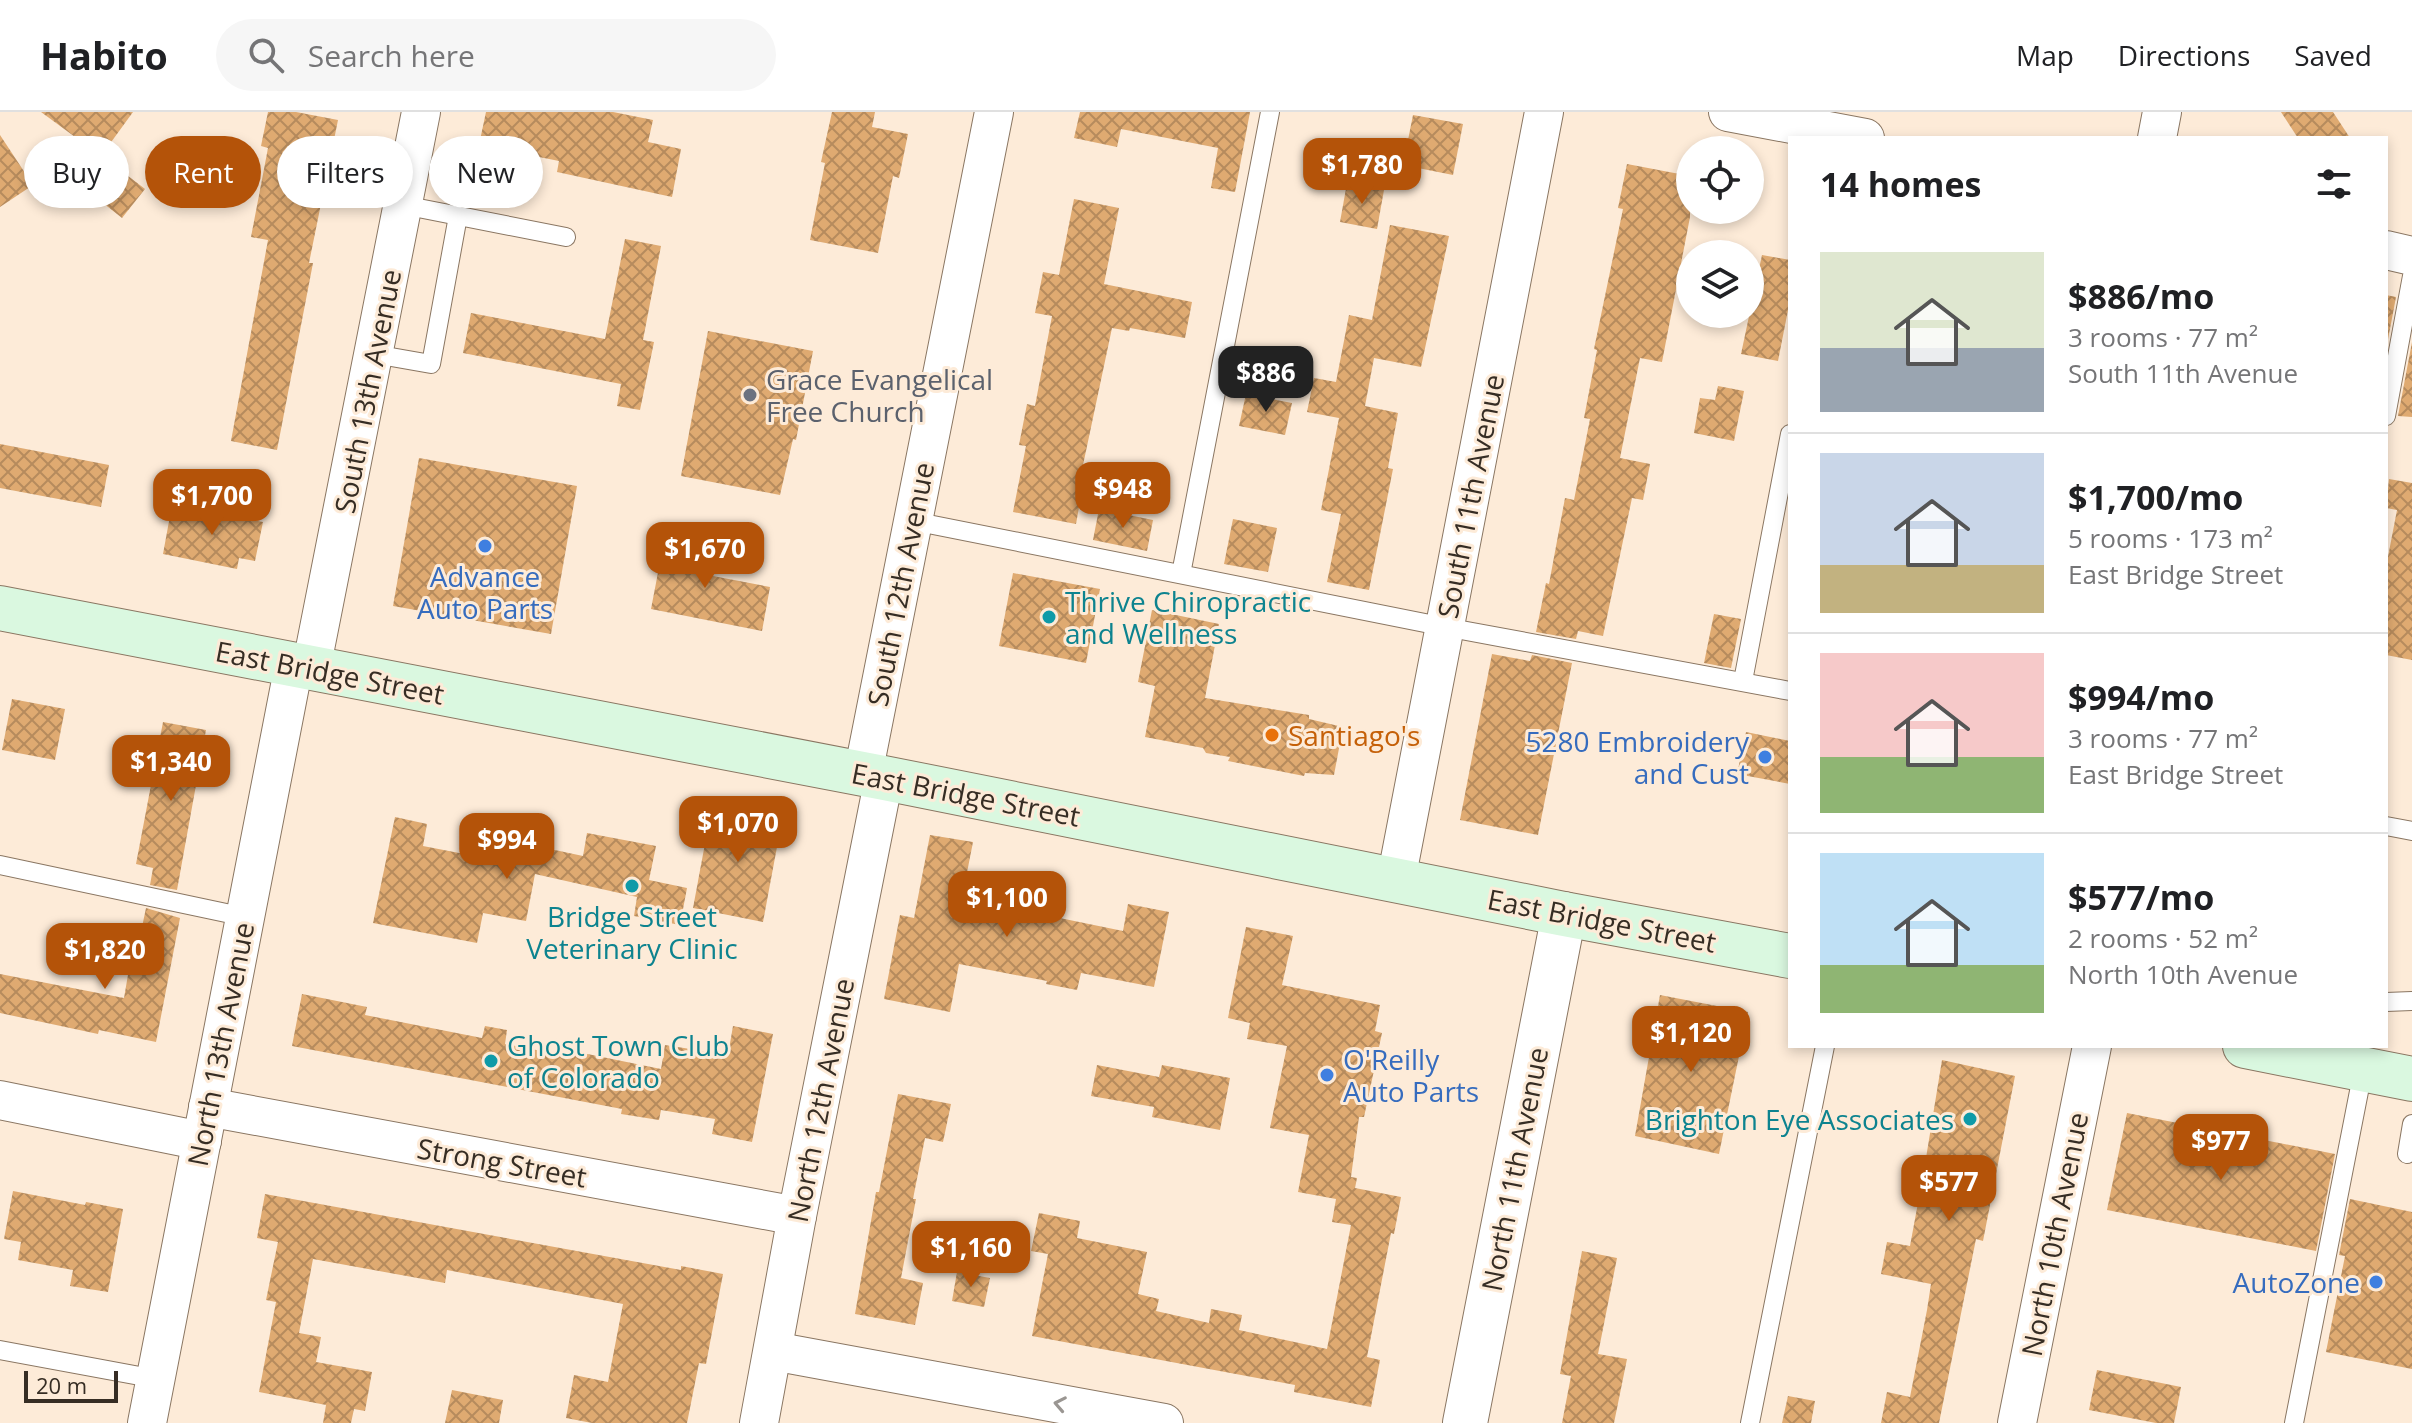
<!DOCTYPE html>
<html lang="en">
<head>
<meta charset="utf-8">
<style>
  body { margin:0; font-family:"Open Sans",sans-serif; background:#f6f6f6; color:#202124; height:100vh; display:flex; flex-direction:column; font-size:30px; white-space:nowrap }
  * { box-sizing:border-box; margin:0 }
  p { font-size:26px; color:#757577 }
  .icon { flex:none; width:44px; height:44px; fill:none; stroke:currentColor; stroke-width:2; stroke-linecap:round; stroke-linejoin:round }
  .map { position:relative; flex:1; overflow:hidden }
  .drawer { position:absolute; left:1788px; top:24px; width:600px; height:912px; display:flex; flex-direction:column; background:#fff; border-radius:0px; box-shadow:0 4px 12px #0003 }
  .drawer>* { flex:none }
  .banner { position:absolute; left:24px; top:24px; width:760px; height:72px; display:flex; gap:16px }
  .tools { position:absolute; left:1676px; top:24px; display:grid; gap:16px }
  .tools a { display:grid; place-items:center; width:88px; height:88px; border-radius:50%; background:#fff; box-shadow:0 4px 12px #0003; font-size:40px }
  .scale { position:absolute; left:24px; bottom:20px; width:94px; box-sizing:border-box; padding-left:8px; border:4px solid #362d24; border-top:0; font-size:22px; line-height:28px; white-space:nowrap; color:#362d24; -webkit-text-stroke:6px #fdebd8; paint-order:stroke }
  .price { position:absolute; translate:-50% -68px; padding:0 18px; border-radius:16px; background:#b45309; color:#fff; font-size:26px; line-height:52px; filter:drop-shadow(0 2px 4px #0008) }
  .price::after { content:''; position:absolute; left:50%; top:48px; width:24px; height:18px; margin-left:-12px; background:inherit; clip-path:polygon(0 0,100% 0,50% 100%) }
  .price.current { background:#222; color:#fff }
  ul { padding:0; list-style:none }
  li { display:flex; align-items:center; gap:24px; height:200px; padding:0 32px }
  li+li { border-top:2px solid #e0e0e0 }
  li span { display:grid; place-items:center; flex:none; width:224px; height:160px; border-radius:0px; color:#555 }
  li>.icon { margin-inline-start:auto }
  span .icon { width:96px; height:96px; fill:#fffc; stroke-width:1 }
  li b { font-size:34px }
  h2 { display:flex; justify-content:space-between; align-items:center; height:96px; padding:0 32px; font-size:34px }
  .tag { padding:0 28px; border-radius:36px; background:#fff; box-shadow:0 4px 12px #0003; font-size:28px; line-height:72px }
  .tag.current { background:#b45309; color:#fff }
  header { display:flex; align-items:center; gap:48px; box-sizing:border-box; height:112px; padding:0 40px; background:#fff; border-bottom:2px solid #e0e0e0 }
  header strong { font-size:38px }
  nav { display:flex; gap:44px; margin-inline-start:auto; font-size:28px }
  .search { width:560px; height:72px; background:#f6f6f6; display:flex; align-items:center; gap:20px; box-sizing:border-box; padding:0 28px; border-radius:44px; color:#757577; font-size:30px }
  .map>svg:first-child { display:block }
  .building { fill:url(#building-cross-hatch) }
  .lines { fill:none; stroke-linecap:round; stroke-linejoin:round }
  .service-casing { stroke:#8a7662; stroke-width:20 }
  .minor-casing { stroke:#8a7662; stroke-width:40 }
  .tertiary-casing { stroke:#8a7662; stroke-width:46 }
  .secondary-casing { stroke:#8a7662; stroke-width:46 }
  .service { stroke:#fff; stroke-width:18 }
  .minor { stroke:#fff; stroke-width:38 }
  .tertiary { stroke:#fff; stroke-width:44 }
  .secondary { stroke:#daf8e0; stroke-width:44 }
  .oneway { stroke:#9a9692 }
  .worship-dot { fill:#6b7280; stroke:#fdebd8; stroke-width:3 }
  .shop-dot { fill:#3f7fe0; stroke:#fdebd8; stroke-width:3 }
  .culture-dot { fill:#0f9aa8; stroke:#fdebd8; stroke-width:3 }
  .food-dot { fill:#e8710a; stroke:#fdebd8; stroke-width:3 }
  .labels { text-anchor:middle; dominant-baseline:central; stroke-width:6; stroke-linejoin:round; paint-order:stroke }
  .worship-label { font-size:28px; fill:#5b616d; stroke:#fdebd8; text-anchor:start }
  .street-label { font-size:28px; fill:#362d24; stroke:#fdebd8 }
  .shop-label { font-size:28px; fill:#366cbe; stroke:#fdebd8; text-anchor:end }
  .culture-label { font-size:28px; fill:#0d838f; stroke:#fdebd8; text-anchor:start }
  .food-label { font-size:28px; fill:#c56008; stroke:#fdebd8; text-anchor:start }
</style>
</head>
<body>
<header>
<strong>Habito</strong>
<div class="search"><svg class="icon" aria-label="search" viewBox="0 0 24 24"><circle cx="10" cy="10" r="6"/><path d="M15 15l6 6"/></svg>Search here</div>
<nav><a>Map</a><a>Directions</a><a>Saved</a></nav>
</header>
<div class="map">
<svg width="2412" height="1311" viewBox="0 0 2412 1311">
  <defs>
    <pattern id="building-cross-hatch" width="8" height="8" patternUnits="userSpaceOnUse" patternTransform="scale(2)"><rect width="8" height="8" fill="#dfaa71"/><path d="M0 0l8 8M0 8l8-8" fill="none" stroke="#b68b5d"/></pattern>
  </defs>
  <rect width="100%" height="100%" fill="#fdebd8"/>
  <g class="building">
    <path d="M 41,0 L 133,0 L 101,44 Z"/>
    <path d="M 268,0 L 296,0 L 338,8 L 309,151 L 313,151 L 277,338 L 231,329 L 268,128 L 251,125 L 268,36 L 261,34 Z"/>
    <path d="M 486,0 L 613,0 L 653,8 L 648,30 L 681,37 L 672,85 L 557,60 L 559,49 L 479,33 Z"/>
    <path d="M 832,0 L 875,0 L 872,15 L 908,22 L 899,66 L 893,64 L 878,141 L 810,128 L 825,51 L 821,50 Z"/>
    <path d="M 1080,0 L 1250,0 L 1235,80 L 1211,76 L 1218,36 L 1121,17 L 1117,35 L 1074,26 Z"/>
    <path d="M 2281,0 L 2333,0 L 2350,26 L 2298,26 Z"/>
    <path d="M 1413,3 L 1463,12 L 1453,63 L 1403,53 Z"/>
    <path d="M 0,23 L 33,73 L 0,95 Z"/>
    <path d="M 110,50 L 145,77 L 122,106 L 88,79 Z"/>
    <path d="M 1627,52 L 1690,64 L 1690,105 L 1662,250 L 1640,246 L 1620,346 L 1650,352 L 1643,388 L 1632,386 L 1603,524 L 1578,519 L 1576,527 L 1536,520 L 1546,471 L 1549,472 L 1565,386 L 1574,388 L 1590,307 L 1584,306 L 1597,238 L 1594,237 L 1623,97 L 1618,96 Z"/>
    <path d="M 1347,71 L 1384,78 L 1377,117 L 1340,110 Z"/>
    <path d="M 1074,87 L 1119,96 L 1104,172 L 1192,190 L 1185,226 L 1130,216 L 1129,219 L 1112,216 L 1079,372 L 1083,373 L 1076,412 L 1013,400 L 1026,334 L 1019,333 L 1027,292 L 1035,294 L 1052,204 L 1035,201 L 1043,160 L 1059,163 Z"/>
    <path d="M 1390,113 L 1449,124 L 1421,255 L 1374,246 L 1365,294 L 1398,301 L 1388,356 L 1393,357 L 1369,478 L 1327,470 L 1341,402 L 1321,398 L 1339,306 L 1307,300 L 1314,266 L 1336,270 L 1349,203 L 1372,208 Z"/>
    <path d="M 625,127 L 661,134 L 643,228 L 654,230 L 640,298 L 617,294 L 621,272 L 463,241 L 471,201 L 605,227 Z"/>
    <path d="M 1762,143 L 1790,148 L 1790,188 L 1778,249 L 1741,242 Z"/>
    <path d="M 2386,183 L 2396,185 L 2386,238 Z"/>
    <path d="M 708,219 L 813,239 L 796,328 L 793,327 L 780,383 L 681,364 Z"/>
    <path d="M 2412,230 L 2412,305 L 2398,304 Z"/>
    <path d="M 1718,274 L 1744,279 L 1734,329 L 1694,321 L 1700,286 L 1715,288 Z"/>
    <path d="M 1246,282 L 1292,291 L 1285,323 L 1239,314 Z"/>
    <path d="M 0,332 L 109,353 L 101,395 L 0,376 Z"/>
    <path d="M 419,346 L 577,374 L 551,522 L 393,494 Z"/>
    <path d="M 2389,367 L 2412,371 L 2412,548 L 2386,543 L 2386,455 L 2397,398 L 2386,396 Z"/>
    <path d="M 172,393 L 263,410 L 255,449 L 239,446 L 237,457 L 163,442 Z"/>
    <path d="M 1099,397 L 1153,408 L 1147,439 L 1093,428 Z"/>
    <path d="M 1233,407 L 1277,416 L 1268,460 L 1224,452 Z"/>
    <path d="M 666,419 L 697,426 L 692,460 L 770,475 L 762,519 L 651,497 Z"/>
    <path d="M 1013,461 L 1100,477 L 1086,551 L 999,534 Z"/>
    <path d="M 1152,498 L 1219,512 L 1205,586 L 1309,603 L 1309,607 L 1343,615 L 1334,663 L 1305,661 L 1304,664 L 1228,649 L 1230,645 L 1206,641 L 1203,636 L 1145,625 L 1155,574 L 1138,570 Z"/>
    <path d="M 1714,502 L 1741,507 L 1731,556 L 1704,551 Z"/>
    <path d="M 1492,542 L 1530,549 L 1532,543 L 1572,551 L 1538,723 L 1460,708 Z"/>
    <path d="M 12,587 L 65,597 L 55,648 L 2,638 Z"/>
    <path d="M 163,610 L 206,618 L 177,778 L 150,773 L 153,756 L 136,752 Z"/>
    <path d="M 1746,620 L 1790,629 L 1790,672 L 1737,662 Z"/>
    <path d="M 712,694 L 782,708 L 763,810 L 693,796 Z"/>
    <path d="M 395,705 L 427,712 L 423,734 L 485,746 L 489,724 L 583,744 L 587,721 L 656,734 L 649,768 L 687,776 L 680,813 L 634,804 L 637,785 L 535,762 L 526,809 L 483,801 L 477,831 L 373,811 Z"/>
    <path d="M 930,723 L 973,730 L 962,786 L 1123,819 L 1128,792 L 1169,800 L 1154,875 L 1081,861 L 1077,878 L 1046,872 L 1047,869 L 959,852 L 950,900 L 884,887 L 900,803 L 914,806 Z"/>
    <path d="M 146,796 L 180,806 L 156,930 L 99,918 L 98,922 L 0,901 L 0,862 L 124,886 L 129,857 L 133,858 Z"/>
    <path d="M 1246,815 L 1293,824 L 1282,873 L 1380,893 L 1375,919 L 1382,921 L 1364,1005 L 1359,1005 L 1351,1065 L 1357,1066 L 1355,1076 L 1401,1085 L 1394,1122 L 1391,1121 L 1367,1245 L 1380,1248 L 1371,1295 L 1294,1280 L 1295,1273 L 1032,1224 L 1048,1142 L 1031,1139 L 1039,1101 L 1080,1109 L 1077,1126 L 1147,1140 L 1138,1182 L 1159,1187 L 1156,1199 L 1209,1211 L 1211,1197 L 1242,1203 L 1239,1218 L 1327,1237 L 1351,1113 L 1332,1110 L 1336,1087 L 1298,1080 L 1309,1023 L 1270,1016 L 1287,934 L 1247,927 L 1250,911 L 1228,906 Z"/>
    <path d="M 302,882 L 367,895 L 365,903 L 482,926 L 485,914 L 507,918 L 505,932 L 562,943 L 563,937 L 661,957 L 665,933 L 728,943 L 733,914 L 773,922 L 752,1030 L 712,1022 L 715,1007 L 661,998 L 659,1008 L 621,1002 L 622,997 L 292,934 Z"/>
    <path d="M 1660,883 L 1748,900 L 1719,1042 L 1635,1024 Z"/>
    <path d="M 1942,948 L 2015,964 L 1983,1129 L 1976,1127 L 1939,1311 L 1881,1311 L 1887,1280 L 1910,1285 L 1927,1198 L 1931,1172 L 1881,1162 L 1887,1130 L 1910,1134 L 1920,1080 L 1912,1078 L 1917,1051 L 1925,1052 Z"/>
    <path d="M 1097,953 L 1159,965 L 1162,953 L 1230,966 L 1220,1018 L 1152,1005 L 1154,995 L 1091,984 Z"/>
    <path d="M 898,982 L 951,992 L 943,1030 L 925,1026 L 913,1087 L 916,1087 L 901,1166 L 923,1171 L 915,1213 L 855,1202 L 876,1080 L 879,1080 Z"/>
    <path d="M 2127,1001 L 2335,1042 L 2316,1139 L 2107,1098 Z"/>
    <path d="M 13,1079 L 85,1093 L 86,1090 L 123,1097 L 108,1180 L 70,1174 L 73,1158 L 18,1148 L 21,1130 L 4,1127 Z"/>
    <path d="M 265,1082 L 681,1158 L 681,1154 L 723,1162 L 706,1252 L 699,1251 L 687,1311 L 592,1311 L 566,1306 L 574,1263 L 608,1270 L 623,1192 L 447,1158 L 445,1171 L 313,1147 L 299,1221 L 321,1225 L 316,1250 L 372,1260 L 365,1299 L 354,1297 L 351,1311 L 323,1311 L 326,1293 L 259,1280 L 276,1190 L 266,1188 L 278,1130 L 257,1126 Z"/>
    <path d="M 2350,1087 L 2412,1100 L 2412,1257 L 2326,1240 L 2345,1144 L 2339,1143 Z"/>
    <path d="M 1582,1139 L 1617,1146 L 1598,1242 L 1627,1247 L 1614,1311 L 1562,1311 L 1571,1264 L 1560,1262 Z"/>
    <path d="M 957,1160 L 990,1166 L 984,1195 L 952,1189 Z"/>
    <path d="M 2097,1258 L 2181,1275 L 2174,1311 L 2156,1311 L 2089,1298 Z"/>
    <path d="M 452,1278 L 503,1288 L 499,1311 L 445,1311 Z"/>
    <path d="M 1788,1284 L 1815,1289 L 1811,1311 L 1782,1311 Z"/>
  </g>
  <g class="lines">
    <defs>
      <g id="service">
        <path d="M 403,93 L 566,125"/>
        <path d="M 374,242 L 431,252 L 458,104"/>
        <path d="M 2386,304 L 2412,164"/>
        <path d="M 913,409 L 1445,515 L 1790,579"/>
        <path d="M 1181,462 L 1270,0"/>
        <path d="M 1743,569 L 1790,322"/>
        <path d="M 2386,714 L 2412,719"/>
        <path d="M 0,753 L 245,805"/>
        <path d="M 2386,890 L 2412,889"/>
        <path d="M 2407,1042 L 2412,1012"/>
        <path d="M 0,1238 L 156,1267"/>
        <path d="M 1750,1311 L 1825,934"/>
        <path d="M 2294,1311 L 2363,959"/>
      </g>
      <g id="minor">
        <path d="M 1728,0 L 1865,26"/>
        <path d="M 2157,26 L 2162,0"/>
        <path d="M 2386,138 L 2412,144"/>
        <path d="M 311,557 L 421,0"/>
        <path d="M 863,662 L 994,0"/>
        <path d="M 1396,768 L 1544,0"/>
        <path d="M 0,988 L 202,1029"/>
        <path d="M 208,995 L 797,1104"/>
        <path d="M 773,1239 L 1164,1311"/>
        <path d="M 147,1311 L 294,553"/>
        <path d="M 759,1311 L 797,1104 L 884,666"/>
        <path d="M 2017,1311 L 2092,934"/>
      </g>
      <path id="tertiary" d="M 1465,1311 L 1564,802"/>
      <g id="secondary">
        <path d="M 0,496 L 884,666 L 1564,802 L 1790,844"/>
        <path d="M 2245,934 L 2412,967"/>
      </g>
    </defs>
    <use href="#service" class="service-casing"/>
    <use href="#minor" class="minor-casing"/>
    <use href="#tertiary" class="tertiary-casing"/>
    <use href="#secondary" class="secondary-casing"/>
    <use href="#service" class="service"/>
    <use href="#minor" class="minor"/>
    <use href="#tertiary" class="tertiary"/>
    <use href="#secondary" class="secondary"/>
  </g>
  <defs><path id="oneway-chevron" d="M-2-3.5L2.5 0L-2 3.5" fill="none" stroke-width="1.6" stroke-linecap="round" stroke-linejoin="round" transform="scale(2)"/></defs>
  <use class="oneway" href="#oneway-chevron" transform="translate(1060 1292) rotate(-169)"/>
  <circle class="worship-dot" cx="750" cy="283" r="8"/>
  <g class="shop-dot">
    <circle cx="485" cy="434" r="8"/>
    <circle cx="1765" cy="645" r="8"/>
    <circle cx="1327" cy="963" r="8"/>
    <circle cx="2376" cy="1170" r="8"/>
  </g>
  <g class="culture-dot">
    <circle cx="1049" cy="505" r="8"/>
    <circle cx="632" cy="774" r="8"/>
    <circle cx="491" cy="949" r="8"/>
    <circle cx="1970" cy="1007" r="8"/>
  </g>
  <circle class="food-dot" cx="1272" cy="623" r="8"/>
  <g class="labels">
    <g class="worship-label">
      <text x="766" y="267">Grace Evangelical<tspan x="766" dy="32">Free Church</tspan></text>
    </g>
    <g class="street-label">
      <text transform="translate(367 279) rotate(-79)">South 13th Avenue</text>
      <text transform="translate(1470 384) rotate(-79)">South 11th Avenue</text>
      <text transform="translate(900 472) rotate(-79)">South 12th Avenue</text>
      <text transform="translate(330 560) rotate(11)">East Bridge Street</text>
      <text transform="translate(966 682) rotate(11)">East Bridge Street</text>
      <text transform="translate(1602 808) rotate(11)">East Bridge Street</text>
      <text transform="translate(220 932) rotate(-79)">North 13th Avenue</text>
      <text transform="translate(820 988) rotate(-79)">North 12th Avenue</text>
      <text transform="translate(502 1050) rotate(10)">Strong Street</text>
      <text transform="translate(1514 1057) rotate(-79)">North 11th Avenue</text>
      <text transform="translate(2054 1122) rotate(-79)">North 10th Avenue</text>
    </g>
    <g class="shop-label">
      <text x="485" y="464" text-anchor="middle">Advance<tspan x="485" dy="32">Auto Parts</tspan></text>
      <text x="1749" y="629">5280 Embroidery<tspan x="1749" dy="32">and Cust</tspan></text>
      <text x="1343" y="947" text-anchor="start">O'Reilly<tspan x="1343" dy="32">Auto Parts</tspan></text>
      <text x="2360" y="1170">AutoZone</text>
    </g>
    <g class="culture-label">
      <text x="1065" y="489">Thrive Chiropractic<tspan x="1065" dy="32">and Wellness</tspan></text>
      <text x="632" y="804" text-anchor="middle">Bridge Street<tspan x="632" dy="32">Veterinary Clinic</tspan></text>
      <text x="507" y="933">Ghost Town Club<tspan x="507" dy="32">of Colorado</tspan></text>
      <text x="1954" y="1007" text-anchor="end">Brighton Eye Associates</text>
    </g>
    <g class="food-label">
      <text x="1288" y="623">Santiago's</text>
    </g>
  </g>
</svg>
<div class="tools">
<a><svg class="icon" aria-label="locate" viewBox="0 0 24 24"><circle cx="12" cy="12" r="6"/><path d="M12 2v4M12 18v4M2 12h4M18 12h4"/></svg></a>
<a><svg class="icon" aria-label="layers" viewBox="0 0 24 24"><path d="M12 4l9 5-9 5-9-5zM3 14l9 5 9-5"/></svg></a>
</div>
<div class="scale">20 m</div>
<b class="price" style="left:1362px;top:94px">$1,780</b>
<b class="price current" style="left:1266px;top:302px">$886</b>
<b class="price" style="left:1123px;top:418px">$948</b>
<b class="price" style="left:212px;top:425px">$1,700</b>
<b class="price" style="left:705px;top:478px">$1,670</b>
<b class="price" style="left:171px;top:691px">$1,340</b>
<b class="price" style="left:738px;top:752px">$1,070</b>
<b class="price" style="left:507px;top:769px">$994</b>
<b class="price" style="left:1007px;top:827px">$1,100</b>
<b class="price" style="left:105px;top:879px">$1,820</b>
<b class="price" style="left:1691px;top:962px">$1,120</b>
<b class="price" style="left:2221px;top:1070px">$977</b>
<b class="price" style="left:1949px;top:1111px">$577</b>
<b class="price" style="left:971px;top:1177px">$1,160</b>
<div class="banner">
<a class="tag">Buy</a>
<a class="tag current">Rent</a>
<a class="tag">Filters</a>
<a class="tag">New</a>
</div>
<section class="drawer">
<h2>14 homes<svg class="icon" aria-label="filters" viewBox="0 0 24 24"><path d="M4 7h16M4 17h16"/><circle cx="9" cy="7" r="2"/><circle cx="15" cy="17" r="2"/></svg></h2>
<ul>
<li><span style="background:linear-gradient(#dfe7d0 60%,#9aa5b1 0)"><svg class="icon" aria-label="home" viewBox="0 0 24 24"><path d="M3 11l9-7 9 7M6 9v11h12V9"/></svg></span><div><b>$886/mo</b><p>3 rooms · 77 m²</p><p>South 11th Avenue</p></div></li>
<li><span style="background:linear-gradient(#c9d6e8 70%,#c2b280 0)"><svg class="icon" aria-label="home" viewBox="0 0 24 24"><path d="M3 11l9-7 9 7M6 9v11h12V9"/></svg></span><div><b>$1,700/mo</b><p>5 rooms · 173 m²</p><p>East Bridge Street</p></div></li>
<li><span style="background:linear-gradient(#f6c9c9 65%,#8fb573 0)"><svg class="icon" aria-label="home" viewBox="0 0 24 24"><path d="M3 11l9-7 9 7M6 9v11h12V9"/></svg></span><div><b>$994/mo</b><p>3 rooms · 77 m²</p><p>East Bridge Street</p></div></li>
<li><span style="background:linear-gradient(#bfe0f5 70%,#8fb573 0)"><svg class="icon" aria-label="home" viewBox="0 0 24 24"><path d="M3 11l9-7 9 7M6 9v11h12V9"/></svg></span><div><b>$577/mo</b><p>2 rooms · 52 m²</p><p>North 10th Avenue</p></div></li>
</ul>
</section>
</div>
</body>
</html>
